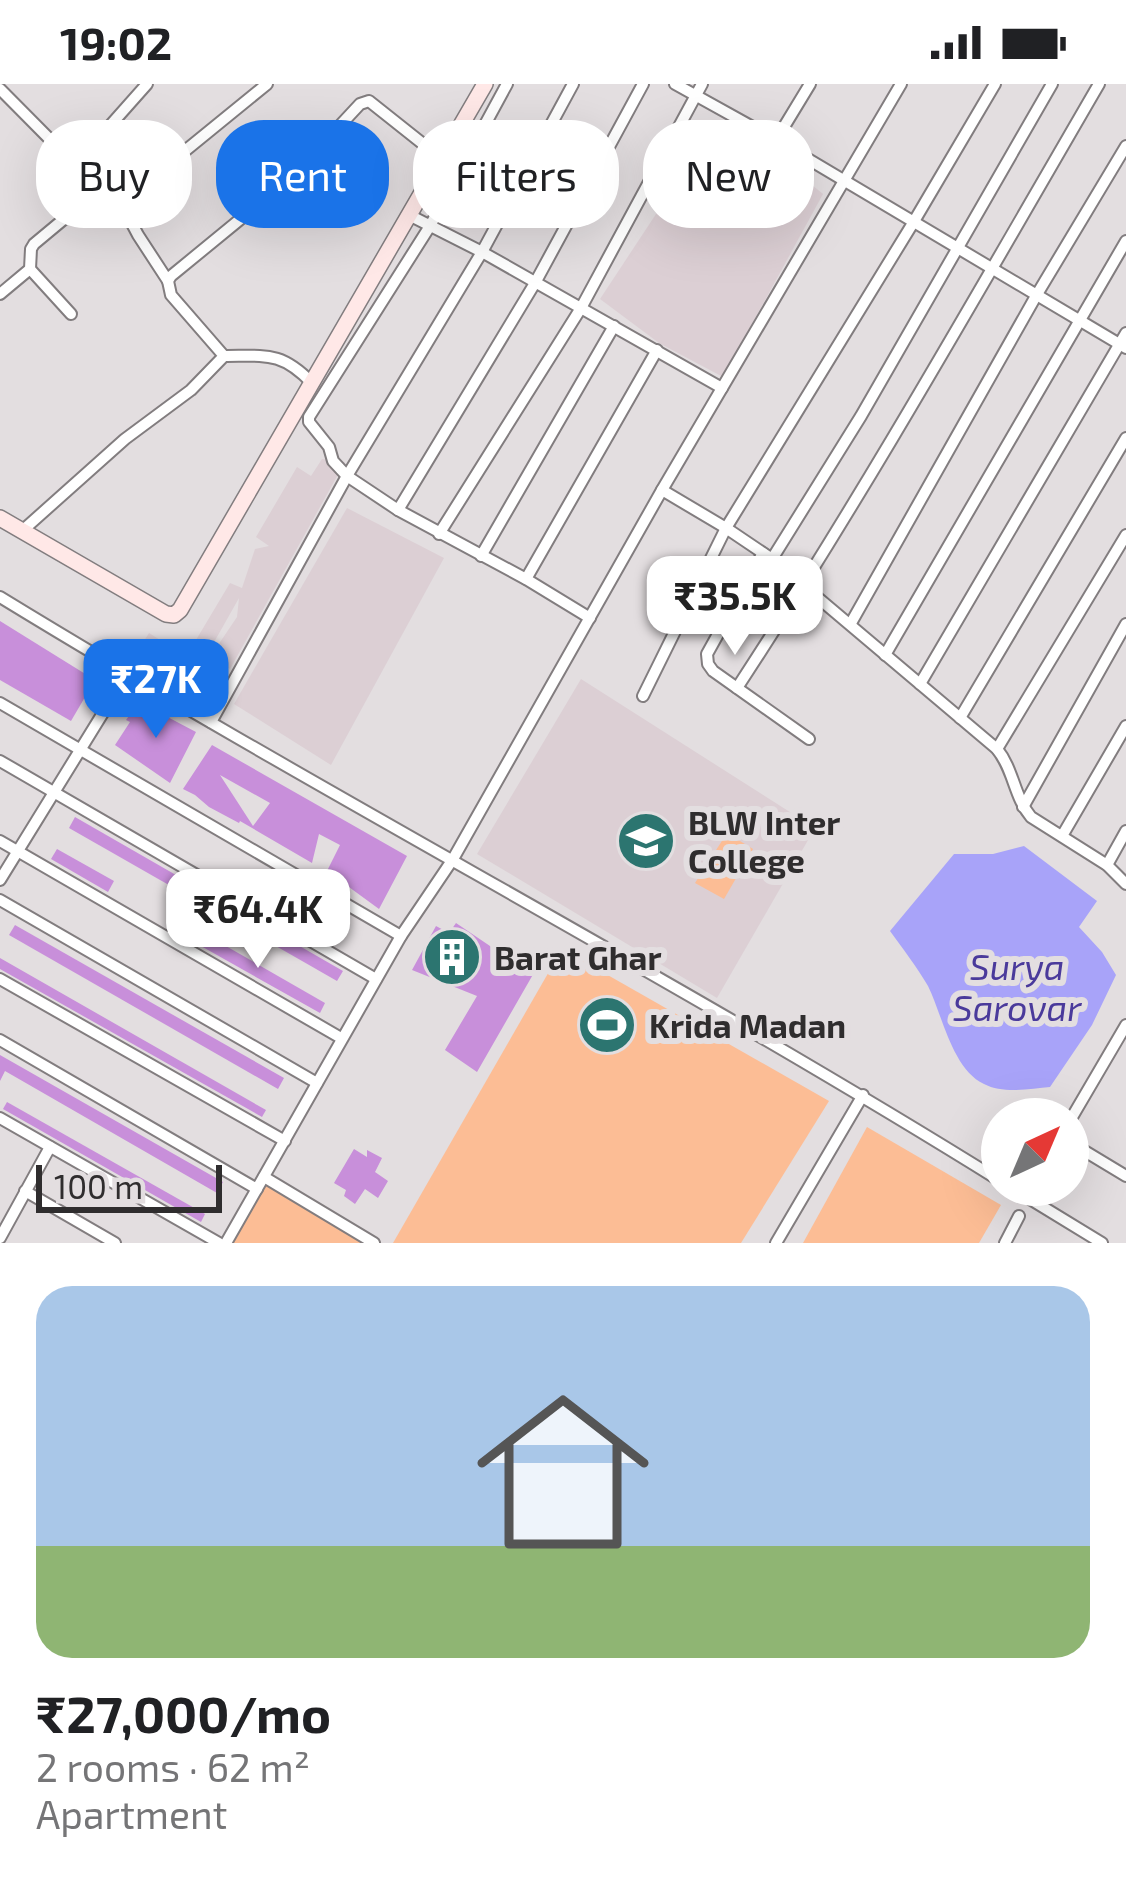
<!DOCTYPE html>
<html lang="en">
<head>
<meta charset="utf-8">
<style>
  body { margin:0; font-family:"Exo 2",sans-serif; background:#f2f2f2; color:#202124; height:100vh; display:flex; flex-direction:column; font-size:45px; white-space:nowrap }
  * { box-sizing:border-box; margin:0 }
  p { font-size:39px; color:#757577 }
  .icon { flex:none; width:66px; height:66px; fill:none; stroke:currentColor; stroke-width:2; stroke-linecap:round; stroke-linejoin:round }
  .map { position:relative; height:1159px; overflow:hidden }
  .sheet { display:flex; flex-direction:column; background:#fff; flex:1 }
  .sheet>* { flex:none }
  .hud { position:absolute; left:36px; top:36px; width:1056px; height:108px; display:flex; gap:24px }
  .needle { width:78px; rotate:44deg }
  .fabs { position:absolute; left:981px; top:1014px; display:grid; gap:24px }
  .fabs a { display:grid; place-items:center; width:108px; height:108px; border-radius:50%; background:#fff; box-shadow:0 12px 48px #0002; font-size:60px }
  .scale { position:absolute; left:36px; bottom:30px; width:186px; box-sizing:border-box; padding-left:12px; border:6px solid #2f2d2e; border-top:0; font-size:33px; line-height:42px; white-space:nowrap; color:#2f2d2e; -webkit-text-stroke:9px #e3dee0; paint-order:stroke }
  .price { position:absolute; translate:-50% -102px; padding:0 27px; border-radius:24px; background:#fff; color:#222; font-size:39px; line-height:78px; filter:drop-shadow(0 3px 6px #0008) }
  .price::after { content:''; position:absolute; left:50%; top:72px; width:36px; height:27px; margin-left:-18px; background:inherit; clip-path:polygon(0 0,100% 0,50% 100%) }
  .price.active { background:#1a73e8; color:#fff }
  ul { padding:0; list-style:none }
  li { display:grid; align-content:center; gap:24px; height:636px; padding:0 36px }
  li span { display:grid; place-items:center; height:372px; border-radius:36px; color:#555 }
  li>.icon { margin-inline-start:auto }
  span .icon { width:216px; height:216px; fill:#fffc; stroke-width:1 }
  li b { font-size:51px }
  .pill { padding:0 42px; border-radius:48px; background:#fff; box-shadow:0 12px 48px #0002; font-size:42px; line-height:108px }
  .pill.active { background:#1a73e8; color:#fff }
  .status { display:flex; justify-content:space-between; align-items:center; height:84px; padding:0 60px; background:#fff; direction:ltr }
  .status svg { height:33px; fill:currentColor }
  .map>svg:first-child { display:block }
  .built { fill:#dccfd4 }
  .green { fill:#fcbd95 }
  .water { fill:#a8a3f9 }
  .building { fill:#c88fda; fill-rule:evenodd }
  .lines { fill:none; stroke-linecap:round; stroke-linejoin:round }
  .street-casing { stroke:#827d7f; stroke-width:14 }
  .secondary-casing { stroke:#827d7f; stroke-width:18 }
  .street { stroke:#fff; stroke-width:10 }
  .secondary { stroke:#ffe8e7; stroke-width:15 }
  .labels { text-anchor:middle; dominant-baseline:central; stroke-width:12; stroke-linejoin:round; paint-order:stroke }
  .poi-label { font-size:33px; font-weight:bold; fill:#2f2d2e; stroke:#e3dee0; text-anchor:start }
  .water-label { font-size:36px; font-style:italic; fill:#4a3a9b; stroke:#e3dee0 }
</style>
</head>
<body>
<div class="status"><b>19:02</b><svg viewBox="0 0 49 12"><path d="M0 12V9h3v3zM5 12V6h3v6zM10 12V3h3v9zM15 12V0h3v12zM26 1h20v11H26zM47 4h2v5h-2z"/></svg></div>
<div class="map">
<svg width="1126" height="1159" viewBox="0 0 1126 1159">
  <rect width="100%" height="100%" fill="#e3dee0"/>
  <g class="built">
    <path d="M 716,39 L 775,71 L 823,110 L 723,293 L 659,259 L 600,215 Z"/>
    <path d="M 322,375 L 345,378 L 230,585 L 210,573 L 237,533 L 239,514 L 204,576 L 190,566 L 230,499 L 242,504 L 255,465 L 269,462 L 256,453 L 297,383 L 311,392 Z"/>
    <path d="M 347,424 L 444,474 L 331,681 L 234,620 Z"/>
    <path d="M 149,549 L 214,590 L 201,611 L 134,573 Z"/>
    <path d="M 581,595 L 815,744 L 717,914 L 477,770 Z"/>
  </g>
  <g class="green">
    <path d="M 727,749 L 753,765 L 724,815 L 695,799 Z"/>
    <path d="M 562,865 L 829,1017 L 741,1159 L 393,1159 Z"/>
    <path d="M 867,1043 L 1001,1121 L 979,1159 L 803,1159 Z"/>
    <path d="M 264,1093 L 369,1159 L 226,1159 Z"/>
  </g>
  <path class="water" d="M 1024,762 L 1097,817 L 1079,843 L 1102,868 L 1116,891 L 1092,941 L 1050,1003 C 1030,1005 1003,1010 984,1000 C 952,985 942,930 928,902 C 917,883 903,865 890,847 L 954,770 L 993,770 Z"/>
  <g class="building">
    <path d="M 0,537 L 95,596 L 71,637 L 0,596 Z"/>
    <path d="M 139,618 L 196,648 L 170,699 L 115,661 L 130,638 L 126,636 Z"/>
    <path d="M 212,661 L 407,772 L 379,825 L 327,787 L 340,761 L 319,750 L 312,779 L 240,737 L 239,739 L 209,723 L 195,711 L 183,705 ZM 220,691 L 270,719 L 253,742 Z"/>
    <path d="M 75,733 L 343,887 L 337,897 L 69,744 Z"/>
    <path d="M 57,765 L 114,797 L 108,808 L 51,775 Z"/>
    <path d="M 456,839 L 490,862 L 535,887 L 477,988 L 445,966 L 477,912 L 412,886 L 436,842 L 449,849 Z"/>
    <path d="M 15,841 L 284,994 L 278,1005 L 9,851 Z"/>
    <path d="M 198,846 L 325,919 L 320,929 L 192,857 Z"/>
    <path d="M 0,874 L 266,1026 L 262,1033 L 0,885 Z"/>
    <path d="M 0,971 L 223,1098 L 217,1109 L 5,987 L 0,997 Z"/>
    <path d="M 7,1018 L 205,1130 L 201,1138 L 3,1025 Z"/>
    <path d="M 354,1065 L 367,1073 L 367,1066 L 382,1074 L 375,1088 L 388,1097 L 378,1114 L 365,1105 L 355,1120 L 344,1112 L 346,1106 L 334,1099 Z"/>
  </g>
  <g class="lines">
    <defs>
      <g id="street">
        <path d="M 507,0 L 430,142 L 309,333 L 309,338 L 329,363 L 333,377 L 347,392 L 398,426 L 535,199 L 643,0"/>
        <path d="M 675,0 L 776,56 L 1126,264"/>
        <path d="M 0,5 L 109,115 L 121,119 L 267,0"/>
        <path d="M 776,56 L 810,0"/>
        <path d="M 76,80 L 147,0"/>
        <path d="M 121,119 L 138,151 L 168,197"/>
        <path d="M 409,131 L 482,168 L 722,304"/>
        <path d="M 30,185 L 71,230"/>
        <path d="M 0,210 L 30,185 L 31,165 L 34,160 L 100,105"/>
        <path d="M 224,272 C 266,272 281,267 312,299"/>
        <path d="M 662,406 L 726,444 L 772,475 L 997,665 C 1014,686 1014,713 1031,733 L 1107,781 L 1126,800"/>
        <path d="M 398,426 L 526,495 L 590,534"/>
        <path d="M 22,447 L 125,355 L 191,306 L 224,272 L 171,211 L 168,197 L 171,192 L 293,92 L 360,20 L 369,17 L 442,75"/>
        <path d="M 439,450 L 581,224 L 702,0"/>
        <path d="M 763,469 L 707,570 L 708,580 L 713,587 L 809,655"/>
        <path d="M 481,472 L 614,242"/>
        <path d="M 772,475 L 861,332 L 1052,0"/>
        <path d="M 526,495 L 657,266"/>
        <path d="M 0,513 C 330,715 673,893 1002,1098"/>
        <path d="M 851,539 L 1036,212 L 1126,62"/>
        <path d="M 885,571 L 1126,157"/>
        <path d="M 920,600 L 1126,249"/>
        <path d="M 737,604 C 866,407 981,203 1099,0"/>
        <path d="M 643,612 L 726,444 L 913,139 L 995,0"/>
        <path d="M 0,619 L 401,852"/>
        <path d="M 960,634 L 1126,354"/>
        <path d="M 211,638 L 347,392 L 482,168 L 573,0"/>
        <path d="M 997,665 L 1126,451"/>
        <path d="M 0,677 L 376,895"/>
        <path d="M 1023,723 L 1126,540"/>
        <path d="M 1062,752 L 1126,642"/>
        <path d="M 0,757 L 341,954"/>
        <path d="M 1107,781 L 1126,747"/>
        <path d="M 0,796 L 127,590"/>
        <path d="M 0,816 L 317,999"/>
        <path d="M 0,895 L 285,1057"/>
        <path d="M 0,956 L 257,1105"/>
        <path d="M 0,1034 L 219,1159"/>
        <path d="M 1068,1040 L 1126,941"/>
        <path d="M 1068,1057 L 1126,1092"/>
        <path d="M 264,1093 L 374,1159"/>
        <path d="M 1007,1101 L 1102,1159"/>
        <path d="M 25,1107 L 115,1159"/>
        <path d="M 0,1154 L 50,1063"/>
        <path d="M 226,1159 L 401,852 L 453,775 L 662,406 L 901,0"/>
        <path d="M 776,1159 L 863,1011"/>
        <path d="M 1005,1159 L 1019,1132"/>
      </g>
      <path id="secondary" d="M 0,434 L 166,530 L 174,531 L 180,526 L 485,0"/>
    </defs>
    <use href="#street" class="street-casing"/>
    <use href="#secondary" class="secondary-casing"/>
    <use href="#street" class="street"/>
    <use href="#secondary" class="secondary"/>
  </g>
  <defs>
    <symbol id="university-disc" viewBox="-11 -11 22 22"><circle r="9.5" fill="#2c7570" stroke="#e3dee0"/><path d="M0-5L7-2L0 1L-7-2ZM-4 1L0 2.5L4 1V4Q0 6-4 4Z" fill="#fff"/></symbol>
    <symbol id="building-disc" viewBox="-11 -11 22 22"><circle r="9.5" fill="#2c7570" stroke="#e3dee0"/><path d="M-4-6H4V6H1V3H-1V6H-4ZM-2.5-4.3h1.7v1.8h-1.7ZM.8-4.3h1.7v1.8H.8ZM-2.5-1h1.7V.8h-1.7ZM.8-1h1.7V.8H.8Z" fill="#fff"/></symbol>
    <symbol id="stadium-disc" viewBox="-11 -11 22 22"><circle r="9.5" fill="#2c7570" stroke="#e3dee0"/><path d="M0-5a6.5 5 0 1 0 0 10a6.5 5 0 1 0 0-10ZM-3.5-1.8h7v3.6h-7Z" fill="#fff"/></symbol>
  </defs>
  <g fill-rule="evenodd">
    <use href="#university-disc" x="613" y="724" width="66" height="66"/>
    <use href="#building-disc" x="419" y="840" width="66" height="66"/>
    <use href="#stadium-disc" x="574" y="908" width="66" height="66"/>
  </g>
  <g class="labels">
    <g class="poi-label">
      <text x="688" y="738">BLW Inter<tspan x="688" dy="38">College</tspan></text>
      <text x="494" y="873">Barat Ghar</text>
      <text x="649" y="941">Krida Madan</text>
    </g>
    <g class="water-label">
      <text x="1017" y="881">Surya<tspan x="1017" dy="41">Sarovar</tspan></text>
    </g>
  </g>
</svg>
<div class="fabs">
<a><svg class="needle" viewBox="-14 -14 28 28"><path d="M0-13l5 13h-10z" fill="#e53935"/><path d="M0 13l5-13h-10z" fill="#757577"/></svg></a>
</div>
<div class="scale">100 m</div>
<b class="price" style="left:735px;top:574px">₹35.5K</b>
<b class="price active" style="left:156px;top:657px">₹27K</b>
<b class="price" style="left:258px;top:887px">₹64.4K</b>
<div class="hud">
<a class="pill">Buy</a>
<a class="pill active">Rent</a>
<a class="pill">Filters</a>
<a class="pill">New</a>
</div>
</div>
<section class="sheet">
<ul>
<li><span style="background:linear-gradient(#a9c7e8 70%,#8fb573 0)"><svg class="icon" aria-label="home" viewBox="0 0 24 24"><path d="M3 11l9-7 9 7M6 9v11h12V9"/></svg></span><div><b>₹27,000/mo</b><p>2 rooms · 62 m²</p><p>Apartment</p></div></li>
</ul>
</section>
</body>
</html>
